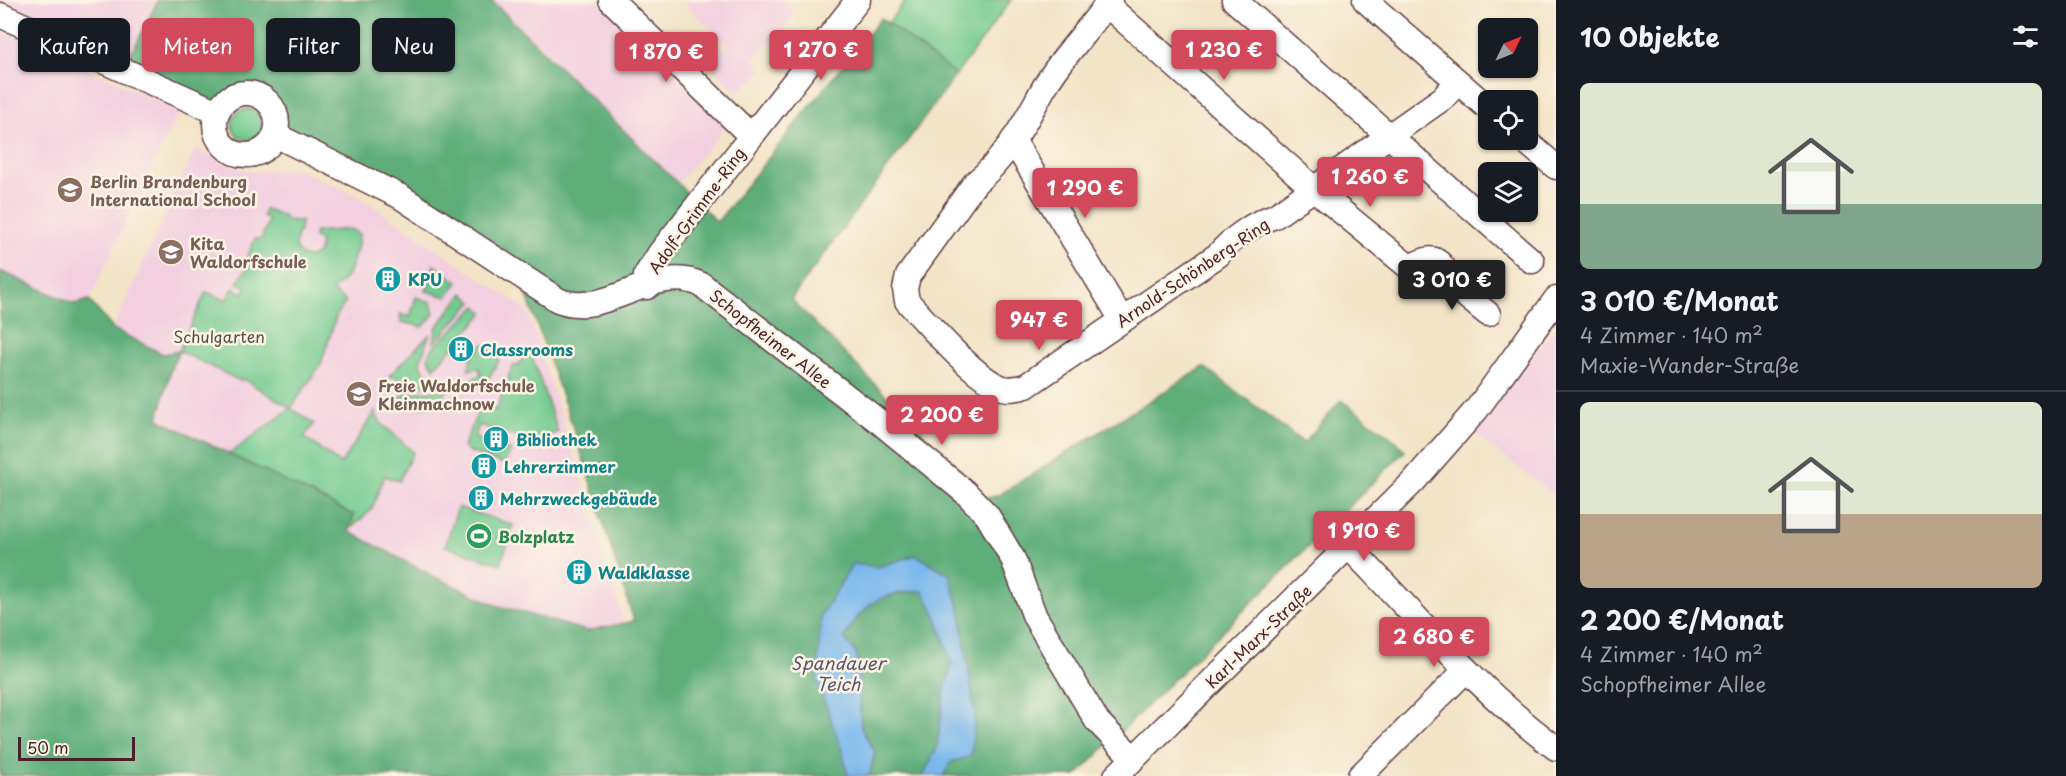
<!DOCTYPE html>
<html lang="de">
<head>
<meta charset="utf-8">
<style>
  body { margin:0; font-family:"Playpen Sans",sans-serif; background:#20242c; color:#f1f3f6; height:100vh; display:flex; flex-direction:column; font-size:22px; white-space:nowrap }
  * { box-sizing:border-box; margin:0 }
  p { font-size:20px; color:#9ea1a6 }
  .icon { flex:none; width:33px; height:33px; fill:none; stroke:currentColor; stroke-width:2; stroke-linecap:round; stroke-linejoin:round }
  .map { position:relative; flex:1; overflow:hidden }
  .side { display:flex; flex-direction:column; background:#171b24; width:510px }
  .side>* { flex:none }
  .hud { position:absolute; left:18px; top:18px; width:570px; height:54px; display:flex; gap:12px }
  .needle { width:39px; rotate:47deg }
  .buttons { position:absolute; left:1478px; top:18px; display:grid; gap:12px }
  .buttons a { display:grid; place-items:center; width:60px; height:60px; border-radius:9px; background:#171b24; box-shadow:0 2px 4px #0004; font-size:30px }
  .scale { position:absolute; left:18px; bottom:15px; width:117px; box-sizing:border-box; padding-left:6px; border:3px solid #4a1f2b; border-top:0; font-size:16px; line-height:21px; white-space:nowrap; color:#4a1f2b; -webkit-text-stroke:4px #fcf5e5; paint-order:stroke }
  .price { position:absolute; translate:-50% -51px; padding:0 14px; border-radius:6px; background:#d1495b; color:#fff; font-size:20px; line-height:39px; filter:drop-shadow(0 2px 3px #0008) }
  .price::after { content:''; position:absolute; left:50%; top:36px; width:18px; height:14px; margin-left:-9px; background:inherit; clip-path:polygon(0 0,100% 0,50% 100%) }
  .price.selected { background:#222; color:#fff }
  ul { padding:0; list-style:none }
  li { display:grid; align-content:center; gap:12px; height:318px; padding:0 24px }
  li+li { border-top:2px solid #363941 }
  li span { display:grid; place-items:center; height:186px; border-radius:9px; color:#555 }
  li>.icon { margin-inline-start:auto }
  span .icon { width:108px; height:108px; fill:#fffc; stroke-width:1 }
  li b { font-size:26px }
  h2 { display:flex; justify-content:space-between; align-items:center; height:72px; padding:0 24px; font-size:26px }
  .tag { padding:0 21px; border-radius:9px; background:#171b24; box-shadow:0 2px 4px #0004; font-size:21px; line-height:54px }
  .tag.selected { background:#d1495b; color:#fff }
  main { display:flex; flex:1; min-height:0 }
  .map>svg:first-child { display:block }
  .built { fill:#f3cfe0 }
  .green { fill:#73ca90; stroke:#5e745e; stroke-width:1.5 }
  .forest { fill:#5eae7a; stroke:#546652; stroke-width:1.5 }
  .water { fill:#79b8ec; stroke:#626c8c; stroke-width:1.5 }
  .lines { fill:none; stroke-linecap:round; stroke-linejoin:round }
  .minor-casing { stroke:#633d42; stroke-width:27 }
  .minor { stroke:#fff; stroke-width:24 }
  .labels { text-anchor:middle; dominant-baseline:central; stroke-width:5; stroke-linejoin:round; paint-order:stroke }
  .education-label { font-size:16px; font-weight:bold; fill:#785e54; stroke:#fcf5e5; text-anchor:start }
  .street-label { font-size:16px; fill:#4a1f2b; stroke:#fcf5e5 }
  .culture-label { font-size:16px; font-weight:bold; fill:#0d838f; stroke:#fcf5e5; text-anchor:start }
  .park-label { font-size:16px; fill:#565249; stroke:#fcf5e5 }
  .leisure-label { font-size:16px; font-weight:bold; fill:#27864d; stroke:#fcf5e5; text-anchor:start }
  .water-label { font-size:18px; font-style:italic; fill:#5a556f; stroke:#fcf5e5 }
</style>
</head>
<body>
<main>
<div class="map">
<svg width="1556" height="776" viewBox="0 0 1556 776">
  <rect width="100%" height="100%" fill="#fcf5e5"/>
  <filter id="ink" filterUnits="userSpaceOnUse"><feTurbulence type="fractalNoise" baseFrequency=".0167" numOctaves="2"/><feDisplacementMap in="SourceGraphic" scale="12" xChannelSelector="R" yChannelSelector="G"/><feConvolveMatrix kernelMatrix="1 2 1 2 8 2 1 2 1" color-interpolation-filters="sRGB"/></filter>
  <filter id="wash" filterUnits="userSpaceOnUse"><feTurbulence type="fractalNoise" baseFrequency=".008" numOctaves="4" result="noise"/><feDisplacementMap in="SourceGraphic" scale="24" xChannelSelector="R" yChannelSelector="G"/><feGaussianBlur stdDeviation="1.35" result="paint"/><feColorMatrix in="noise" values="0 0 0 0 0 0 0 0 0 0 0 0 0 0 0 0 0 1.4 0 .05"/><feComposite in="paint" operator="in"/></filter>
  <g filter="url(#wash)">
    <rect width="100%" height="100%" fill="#f2e4c7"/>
    <g class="built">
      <path d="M 0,0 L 158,0 L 126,64 L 0,5 Z"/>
      <path d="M 491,0 L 595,0 L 728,124 L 677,184 L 543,48 Z"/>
      <path d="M 689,0 L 782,0 L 795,14 L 787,21 L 789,25 L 752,58 L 762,71 L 737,93 L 708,64 L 727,45 L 685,4 Z"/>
      <path d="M 0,30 L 179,110 L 89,300 L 74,304 L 0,271 Z"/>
      <path d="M 195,150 L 251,172 L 298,169 L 358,196 L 527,310 L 582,481 L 624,623 L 587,631 L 496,605 L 433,576 L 348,531 L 353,515 L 158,419 L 171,369 L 179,352 L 163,354 L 113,329 Z"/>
      <path d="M 1556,326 L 1556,496 L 1474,434 Z"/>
    </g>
    <g class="green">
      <path d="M 906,0 L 1011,0 L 956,75 L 888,23 Z"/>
      <circle cx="247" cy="124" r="15"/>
      <path d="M 265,209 L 284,216 L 285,220 L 301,221 L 300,232 L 298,232 L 295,247 C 301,258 309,260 319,252 L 320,242 L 314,237 L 315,232 L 350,229 L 359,234 L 358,246 L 348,275 L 332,291 L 346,302 L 337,314 L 321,364 L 291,408 L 314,424 L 304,437 L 341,464 L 375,412 L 380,422 L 413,452 L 399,481 L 384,476 L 372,509 L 348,531 L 353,515 L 229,454 L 291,408 L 243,379 L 240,381 L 179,351 L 206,292 L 226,300 L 233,288 L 244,293 L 246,286 L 237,283 L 251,262 L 247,257 L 255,239 L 261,239 L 269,220 L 263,216 Z"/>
      <path d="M 434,265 L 458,282 L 447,297 L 426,291 Z"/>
      <path d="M 463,293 L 473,302 L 434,343 L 436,328 Z"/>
      <path d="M 416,297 L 431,302 L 434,314 L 423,327 L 401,322 L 400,314 L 410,317 Z"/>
      <path d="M 477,306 L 483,312 L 482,315 L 434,368 L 428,358 L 431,350 Z"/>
      <path d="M 430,334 L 420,362 L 427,377 L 436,384 L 416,386 L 389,376 Z"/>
      <path d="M 484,344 L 500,359 L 485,384 L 477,386 L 471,380 L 481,375 L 479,368 L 468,370 L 471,358 Z"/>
      <path d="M 526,354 L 532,356 L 558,432 L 549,435 L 551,442 L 532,435 L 529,441 L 479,425 L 475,438 L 511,451 L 504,464 L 469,452 L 463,447 L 481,405 L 496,410 L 513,365 L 518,366 Z"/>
      <path d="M 448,390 L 433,406 L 399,407 L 392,401 L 410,392 Z"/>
      <path d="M 458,507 L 513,525 L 501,564 L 445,546 Z"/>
    </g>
    <g class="forest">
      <path d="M 158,0 L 491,0 L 717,222 L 881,18 L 956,75 L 791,299 L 987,498 L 999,495 L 1204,367 L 1304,443 L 1341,400 L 1396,441 L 1405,451 L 1076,776 L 943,776 L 975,714 L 966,665 L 916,555 L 878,567 L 853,564 L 821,615 L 848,776 L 0,776 L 0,271 L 74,304 L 89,300 L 113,329 L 163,354 L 179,351 L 171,369 L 158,419 L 354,515 L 348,531 L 433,576 L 496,605 L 587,631 L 634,621 L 576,436 L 520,276 L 277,126 C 274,95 245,84 222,104 L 126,64 Z"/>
      <path d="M 923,591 L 936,615 L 952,664 L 944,693 L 937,748 L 923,776 L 869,776 L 875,752 L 861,728 L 857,655 L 844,638 C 865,600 881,594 923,591 Z"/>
    </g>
    <path class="water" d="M 916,555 L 949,574 L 960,610 L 975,714 L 971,756 L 951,762 L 943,776 L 923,776 L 937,748 L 944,693 L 952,664 L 936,615 L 923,591 C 882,592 864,602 844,638 L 857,655 L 861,728 L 875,752 L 869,776 L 848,776 L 843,754 L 817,680 L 821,615 L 853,564 L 878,567 Z"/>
  </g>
  <g filter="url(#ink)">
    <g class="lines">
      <defs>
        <g id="minor">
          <path d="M 611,0 L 751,136"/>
          <path d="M 1110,0 C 1088,31 1059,60 1041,93 C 1024,125 1004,160 975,183 L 908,276 L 905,289 L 907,301 C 927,323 976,380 1003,388 C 1011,390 1018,388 1026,386 L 1218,255 C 1231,239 1255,222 1275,216 L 1443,98 L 1458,82"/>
          <path d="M 1234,0 L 1532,261"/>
          <path d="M 1365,0 L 1488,108"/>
          <path d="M 1107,5 L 1314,189 L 1426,281 L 1435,281 L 1442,276 L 1443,267 C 1433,253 1423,261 1409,267"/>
          <path d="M 0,15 L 217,112"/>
          <circle cx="246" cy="124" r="31"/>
          <path d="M 275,135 L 401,197 L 558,300 C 607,320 654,261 702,285 L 881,423 L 966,493 L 987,515 L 1013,559 L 1035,617 L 1097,721 L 1133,758"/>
          <path d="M 1013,140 L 1122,320"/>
          <path d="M 1524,140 L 1556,167"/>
          <path d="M 1442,276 L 1488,314"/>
          <path d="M 647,287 L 646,275 L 660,253 L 858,0"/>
          <path d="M 1349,547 C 1417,616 1478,691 1556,748"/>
          <path d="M 1116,776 L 1413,482 L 1477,409 L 1556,299"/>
          <path d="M 1360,776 L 1466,670"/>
        </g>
      </defs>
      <use href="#minor" class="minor-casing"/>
      <use href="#minor" class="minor"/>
    </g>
  </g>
  <defs>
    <symbol id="school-disc" viewBox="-11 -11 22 22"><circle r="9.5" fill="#8d6e63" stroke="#fcf5e5"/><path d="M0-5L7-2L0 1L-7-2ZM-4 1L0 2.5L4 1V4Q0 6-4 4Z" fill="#fff"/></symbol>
    <symbol id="building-disc" viewBox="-11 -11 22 22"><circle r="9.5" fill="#0f9aa8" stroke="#fcf5e5"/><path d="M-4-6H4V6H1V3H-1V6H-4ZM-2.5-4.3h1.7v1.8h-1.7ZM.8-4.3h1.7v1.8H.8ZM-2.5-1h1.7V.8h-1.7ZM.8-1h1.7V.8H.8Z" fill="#fff"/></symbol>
    <symbol id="stadium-disc" viewBox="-11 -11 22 22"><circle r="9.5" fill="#2e9e5b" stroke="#fcf5e5"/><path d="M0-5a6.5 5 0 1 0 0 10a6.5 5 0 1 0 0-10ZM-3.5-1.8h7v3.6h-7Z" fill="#fff"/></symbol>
  </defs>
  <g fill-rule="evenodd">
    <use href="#school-disc" x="55" y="175" width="30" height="30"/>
    <use href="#school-disc" x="156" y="237" width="30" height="30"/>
    <use href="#building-disc" x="373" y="264" width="30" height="30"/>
    <use href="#building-disc" x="446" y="334" width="30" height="30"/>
    <use href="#school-disc" x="344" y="379" width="30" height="30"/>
    <use href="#building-disc" x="481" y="424" width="30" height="30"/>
    <use href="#building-disc" x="469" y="451" width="30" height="30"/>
    <use href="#building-disc" x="466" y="483" width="30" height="30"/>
    <use href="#stadium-disc" x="464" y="521" width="30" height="30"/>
    <use href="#building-disc" x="564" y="557" width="30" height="30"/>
  </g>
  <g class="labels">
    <g class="education-label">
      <text x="90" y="181">Berlin Brandenburg<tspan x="90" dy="18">International School</tspan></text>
      <text x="190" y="243">Kita<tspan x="190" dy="18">Waldorfschule</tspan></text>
      <text x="378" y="385">Freie Waldorfschule<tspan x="378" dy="18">Kleinmachnow</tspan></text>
    </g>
    <g class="street-label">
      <text transform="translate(696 210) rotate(-54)">Adolf-Grimme-Ring</text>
      <text transform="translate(1192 272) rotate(-34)">Arnold-Schönberg-Ring</text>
      <text transform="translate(771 338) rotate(38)">Schopfheimer Allee</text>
      <text transform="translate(1258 636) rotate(-44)">Karl-Marx-Straße</text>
    </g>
    <g class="culture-label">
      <text x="408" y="279">KPU</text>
      <text x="480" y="349">Classrooms</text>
      <text x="516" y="439">Bibliothek</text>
      <text x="504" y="466">Lehrerzimmer</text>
      <text x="500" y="498">Mehrzweckgebäude</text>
      <text x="598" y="572">Waldklasse</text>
    </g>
    <g class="park-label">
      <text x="219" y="336">Schulgarten</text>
    </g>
    <g class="leisure-label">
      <text x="498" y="536">Bolzplatz</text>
    </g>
    <g class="water-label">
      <text x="838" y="662">Spandauer<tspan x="838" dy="21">Teich</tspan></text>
    </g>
  </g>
</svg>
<div class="buttons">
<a><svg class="needle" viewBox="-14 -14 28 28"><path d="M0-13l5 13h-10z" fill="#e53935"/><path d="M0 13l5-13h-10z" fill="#9ea1a6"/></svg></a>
<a><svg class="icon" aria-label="locate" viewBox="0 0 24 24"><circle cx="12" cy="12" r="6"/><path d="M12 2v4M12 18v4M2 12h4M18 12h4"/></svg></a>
<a><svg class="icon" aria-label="layers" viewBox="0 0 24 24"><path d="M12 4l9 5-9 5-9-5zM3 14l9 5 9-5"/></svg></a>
</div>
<div class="scale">50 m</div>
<b class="price" style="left:821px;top:81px">1 270 €</b>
<b class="price" style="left:1224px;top:81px">1 230 €</b>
<b class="price" style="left:666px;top:83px">1 870 €</b>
<b class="price" style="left:1370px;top:208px">1 260 €</b>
<b class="price" style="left:1085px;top:219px">1 290 €</b>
<b class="price selected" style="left:1452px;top:311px">3 010 €</b>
<b class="price" style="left:1039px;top:351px">947 €</b>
<b class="price" style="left:942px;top:446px">2 200 €</b>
<b class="price" style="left:1364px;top:562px">1 910 €</b>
<b class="price" style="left:1434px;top:668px">2 680 €</b>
<div class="hud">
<a class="tag">Kaufen</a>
<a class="tag selected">Mieten</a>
<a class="tag">Filter</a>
<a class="tag">Neu</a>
</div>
</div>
<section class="side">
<h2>10 Objekte<svg class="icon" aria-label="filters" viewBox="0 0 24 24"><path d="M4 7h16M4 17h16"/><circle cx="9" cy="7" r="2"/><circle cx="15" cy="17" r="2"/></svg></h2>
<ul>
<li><span style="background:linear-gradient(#dfe7d0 65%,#7fa58c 0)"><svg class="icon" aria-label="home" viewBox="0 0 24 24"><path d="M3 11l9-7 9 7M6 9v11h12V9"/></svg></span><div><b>3 010 €/Monat</b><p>4 Zimmer · 140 m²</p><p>Maxie-Wander-Straße</p></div></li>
<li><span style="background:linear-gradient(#dfe7d0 60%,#b9a48a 0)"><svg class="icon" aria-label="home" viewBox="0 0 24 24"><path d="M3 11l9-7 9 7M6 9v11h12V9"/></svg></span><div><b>2 200 €/Monat</b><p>4 Zimmer · 140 m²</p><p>Schopfheimer Allee</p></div></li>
</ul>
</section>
</main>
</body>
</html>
